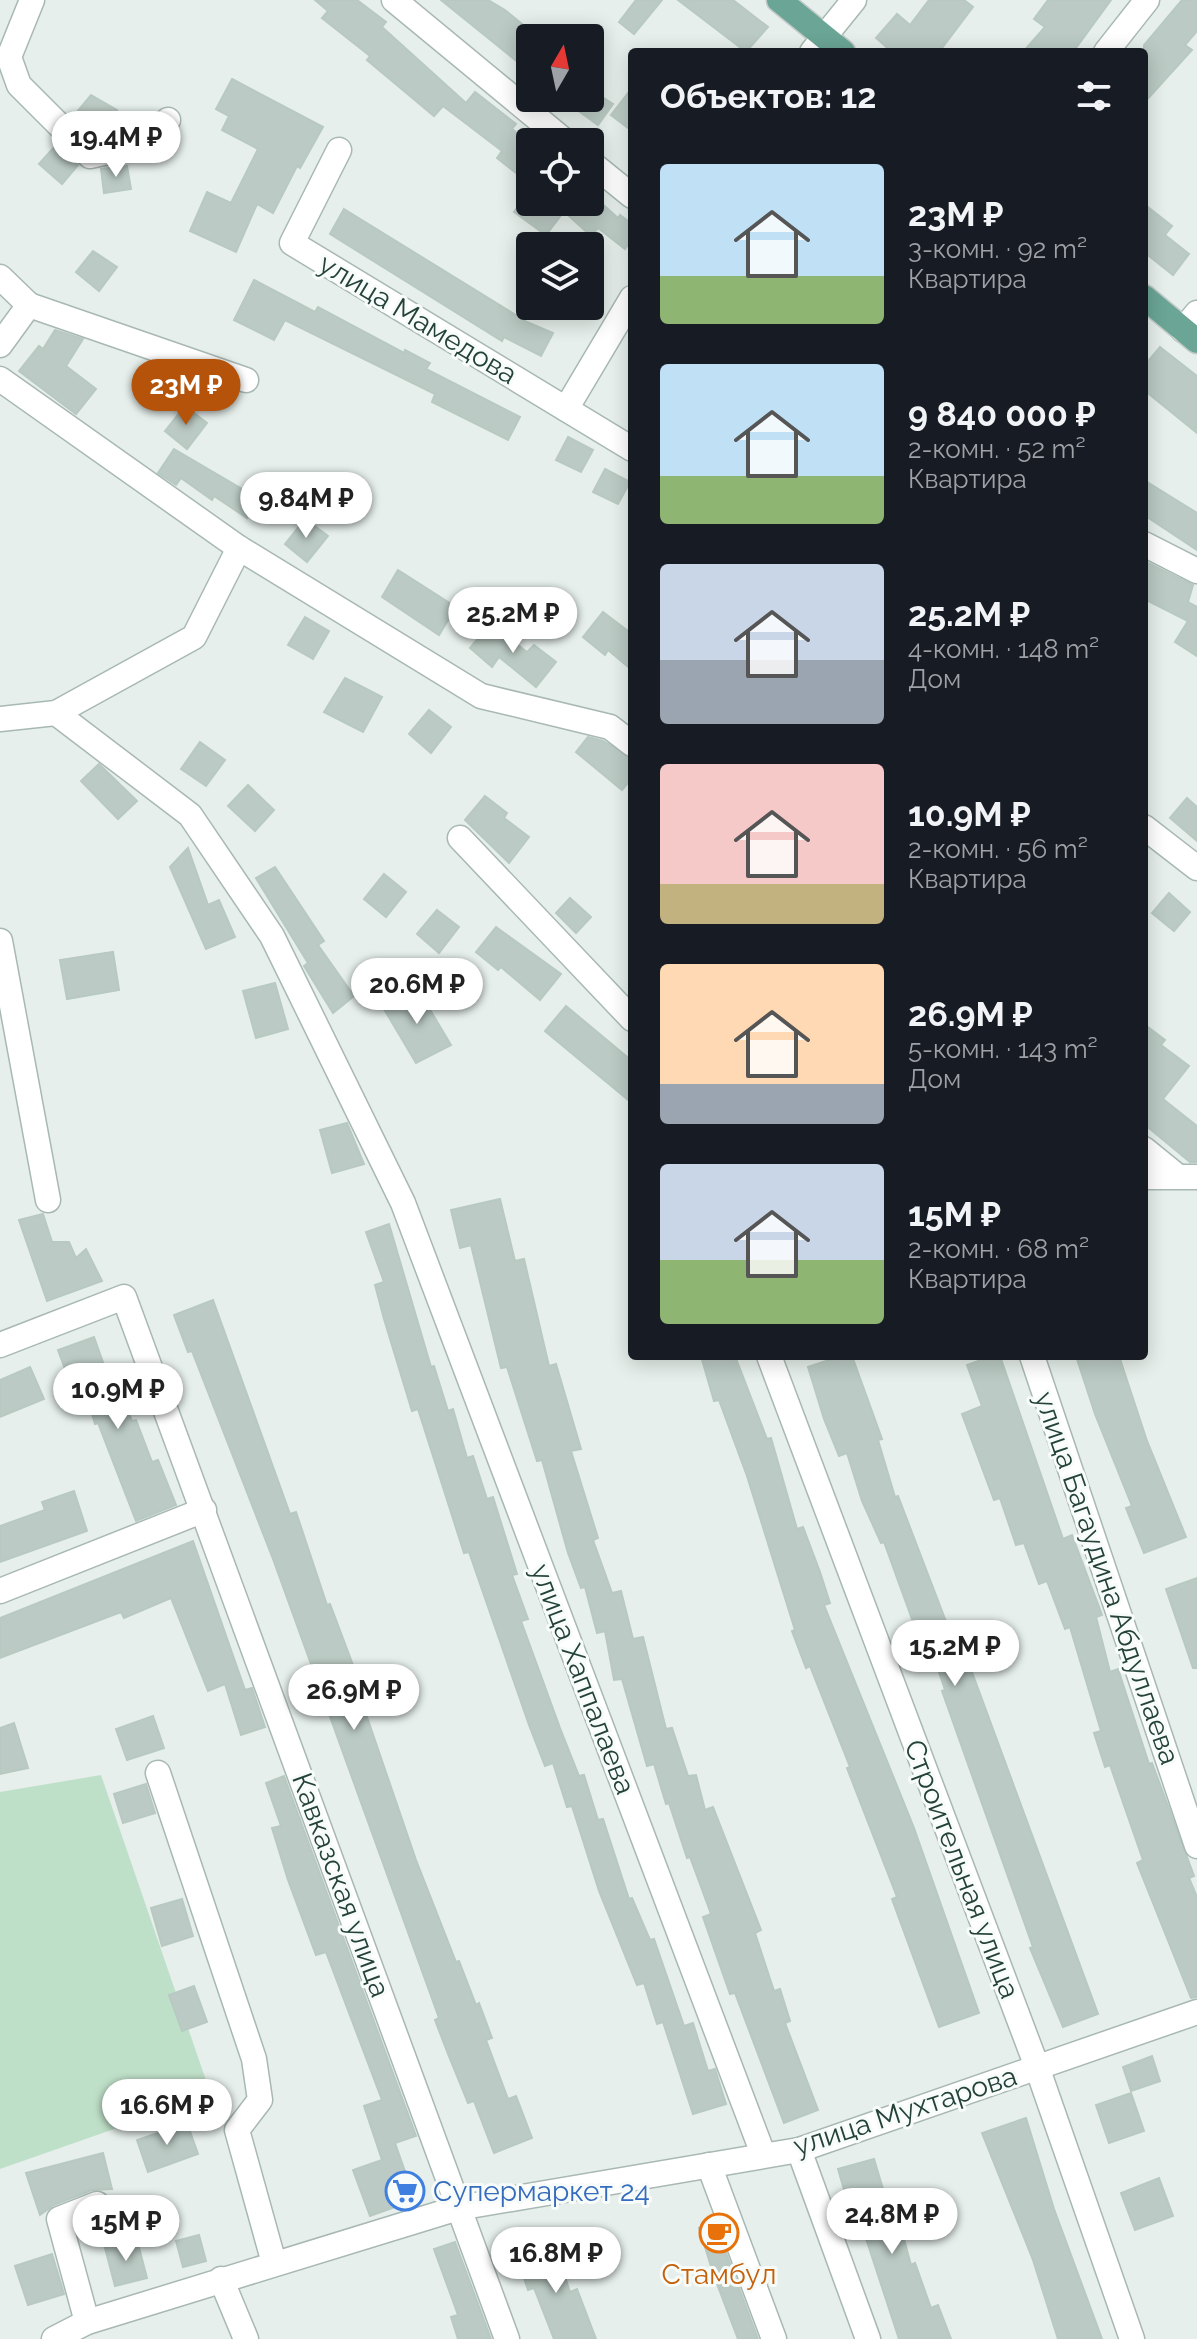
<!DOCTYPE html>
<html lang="ru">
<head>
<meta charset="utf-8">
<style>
  body { margin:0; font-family:Raleway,sans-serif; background:#242831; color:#f1f3f6; height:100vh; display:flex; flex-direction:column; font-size:30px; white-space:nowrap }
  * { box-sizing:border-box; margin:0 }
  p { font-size:26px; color:#9ea1a6 }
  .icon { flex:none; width:44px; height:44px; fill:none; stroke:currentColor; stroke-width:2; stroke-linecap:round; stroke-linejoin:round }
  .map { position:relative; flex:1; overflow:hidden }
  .panel { position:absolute; left:628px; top:48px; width:520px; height:1312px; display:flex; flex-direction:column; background:#171b24; border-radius:8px; box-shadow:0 4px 20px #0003 }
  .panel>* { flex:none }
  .needle { width:52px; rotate:9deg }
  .controls { position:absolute; left:516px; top:24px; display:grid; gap:16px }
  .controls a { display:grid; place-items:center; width:88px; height:88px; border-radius:8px; background:#171b24; box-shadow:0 4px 20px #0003; font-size:40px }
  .price { position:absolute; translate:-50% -68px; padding:0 18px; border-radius:28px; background:#fff; color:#222; font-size:26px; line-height:52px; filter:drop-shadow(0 2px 4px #0008) }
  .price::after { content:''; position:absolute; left:50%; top:48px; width:24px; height:18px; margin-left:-12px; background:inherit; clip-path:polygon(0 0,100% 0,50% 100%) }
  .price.on { background:#b45309; color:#fff }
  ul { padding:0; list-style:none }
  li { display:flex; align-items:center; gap:24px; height:200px; padding:0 32px }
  li span { display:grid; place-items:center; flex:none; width:224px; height:160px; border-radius:8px; color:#555 }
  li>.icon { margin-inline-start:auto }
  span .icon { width:96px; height:96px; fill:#fffc; stroke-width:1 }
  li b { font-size:34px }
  h2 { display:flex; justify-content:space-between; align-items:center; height:96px; padding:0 32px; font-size:34px }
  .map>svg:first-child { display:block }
  .green { fill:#bfe0c8 }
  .building { fill:#bbcac4; stroke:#b8c9c2; stroke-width:2 }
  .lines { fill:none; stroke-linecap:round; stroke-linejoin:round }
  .minor-casing { stroke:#a8b8b2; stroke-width:27 }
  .major-casing { stroke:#c2cac8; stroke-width:27 }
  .minor { stroke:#fff; stroke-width:24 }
  .major { stroke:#6aa596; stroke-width:24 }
  .labels { text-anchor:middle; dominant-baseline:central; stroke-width:6; stroke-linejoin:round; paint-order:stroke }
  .street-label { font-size:28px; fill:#24423a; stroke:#f7fbf9 }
  .shop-label { font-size:28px; fill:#366cbe; stroke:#f7fbf9; text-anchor:start }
  .food-label { font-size:28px; fill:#c56008; stroke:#f7fbf9 }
</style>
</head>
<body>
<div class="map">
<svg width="1197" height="2339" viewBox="0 0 1197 2339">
  <rect width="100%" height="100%" fill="#e6efeb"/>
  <path class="green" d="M 101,1775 L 211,2095 L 0,2169 L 0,1792 Z"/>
  <g class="building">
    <path d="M 315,0 L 357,0 L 386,22 L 382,27 L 466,103 L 475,92 L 516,124 L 512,129 L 530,143 L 530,184 L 497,158 L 502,151 L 443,106 L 434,116 L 367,60 L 370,56 L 322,18 L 328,11 Z"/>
    <path d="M 441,0 L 488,0 L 505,10 L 538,37 L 530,38 L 530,72 Z"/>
    <path d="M 636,0 L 662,0 L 634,34 L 619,22 Z"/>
    <path d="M 678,0 L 733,0 L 768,27 L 746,52 Z"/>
    <path d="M 929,0 L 964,0 L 973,7 L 939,52 L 892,52 L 876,38 L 897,14 L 910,25 Z"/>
    <path d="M 1048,0 L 1111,0 L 1073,52 L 1023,52 L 1045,27 L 1034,19 Z"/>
    <path d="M 1182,0 L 1197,0 L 1197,31 L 1185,45 L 1192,50 L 1144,103 L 1144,45 Z"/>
    <path d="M 232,79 L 323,127 L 300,168 L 297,166 L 273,213 L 257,204 L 236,252 L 190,231 L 207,192 L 231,203 L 258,149 L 222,130 L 229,116 L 216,109 Z"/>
    <path d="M 632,88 L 632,131 L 611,115 Z"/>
    <path d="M 590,89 L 613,104 L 598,125 L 576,109 L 584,98 L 590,98 Z"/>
    <path d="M 91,95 L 117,110 L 99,131 L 77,112 Z"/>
    <path d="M 57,144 L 78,165 L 62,184 L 39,164 Z"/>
    <path d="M 127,166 L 131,189 L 104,193 L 101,169 Z"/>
    <path d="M 590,193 L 618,218 L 620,215 L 632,224 L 632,239 L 625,249 L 598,228 L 591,236 L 569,216 L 582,202 L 590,202 Z"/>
    <path d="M 521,202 L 571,202 L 546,235 L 514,212 Z"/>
    <path d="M 1144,204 L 1172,226 L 1165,235 L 1189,254 L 1173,275 L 1144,252 Z"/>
    <path d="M 344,209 L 527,322 L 553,333 L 541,356 L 504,337 L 502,341 L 330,234 Z"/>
    <path d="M 93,251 L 117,267 L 99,291 L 76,272 Z"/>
    <path d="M 254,280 L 315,312 L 318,307 L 404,353 L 405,350 L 430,363 L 426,369 L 520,417 L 508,440 L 432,402 L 435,394 L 285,320 L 274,340 L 234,320 Z"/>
    <path d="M 55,330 L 83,339 L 66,366 L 96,389 L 76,414 L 19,371 L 39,346 L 43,349 Z"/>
    <path d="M 1160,347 L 1197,376 L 1197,433 L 1144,390 L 1144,366 Z"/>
    <path d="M 185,406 L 207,423 L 187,449 L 165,431 Z"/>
    <path d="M 568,437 L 593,450 L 581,472 L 556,460 Z"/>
    <path d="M 174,449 L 259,499 L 247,518 L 214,496 L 212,500 L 181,478 L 176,485 L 158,473 Z"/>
    <path d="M 605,469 L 630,482 L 618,504 L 593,492 Z"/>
    <path d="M 1144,480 L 1197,513 L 1197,550 L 1144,515 Z"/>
    <path d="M 305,519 L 328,536 L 307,562 L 285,544 Z"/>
    <path d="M 1144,561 L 1193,585 L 1188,602 L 1197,607 L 1197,656 L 1175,642 L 1188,621 L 1144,599 Z"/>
    <path d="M 398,570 L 456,607 L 439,635 L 382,597 Z"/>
    <path d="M 603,612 L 632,634 L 632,670 L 608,650 L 605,655 L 583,637 Z"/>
    <path d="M 305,617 L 329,631 L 313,659 L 288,645 Z"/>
    <path d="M 490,624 L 527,652 L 534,645 L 556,662 L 536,687 L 499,657 L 492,667 L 470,648 Z"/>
    <path d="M 345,678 L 382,697 L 363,732 L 324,712 Z"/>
    <path d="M 429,710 L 451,727 L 431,753 L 409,734 Z"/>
    <path d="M 588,737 L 603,741 L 632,759 L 632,778 L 622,790 L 576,752 Z"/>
    <path d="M 200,742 L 225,760 L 206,786 L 181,769 Z"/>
    <path d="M 99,764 L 137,801 L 118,819 L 81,781 Z"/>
    <path d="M 248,785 L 274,810 L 255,831 L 228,806 Z"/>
    <path d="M 485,796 L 507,813 L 504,818 L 529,837 L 509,863 L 465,820 Z"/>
    <path d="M 1187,798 L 1197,807 L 1197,841 L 1170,818 Z"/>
    <path d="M 188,848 L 208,905 L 219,900 L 235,937 L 206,949 L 170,867 Z"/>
    <path d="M 275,867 L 324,941 L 318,945 L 354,996 L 333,1013 L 304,966 L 308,963 L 256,878 Z"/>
    <path d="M 384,874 L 406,892 L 386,917 L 364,899 Z"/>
    <path d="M 1169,893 L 1190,912 L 1174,931 L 1152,913 Z"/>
    <path d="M 570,898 L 591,917 L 576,933 L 556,913 Z"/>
    <path d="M 437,910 L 459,927 L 439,953 L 417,934 Z"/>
    <path d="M 496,927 L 561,974 L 540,1000 L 501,967 L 498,970 L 476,952 Z"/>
    <path d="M 113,952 L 119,990 L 67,999 L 60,960 Z"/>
    <path d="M 275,983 L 288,1029 L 256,1038 L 243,991 Z"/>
    <path d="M 417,988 L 451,1045 L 416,1063 L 384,1009 Z"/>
    <path d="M 566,1006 L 632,1061 L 632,1103 L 545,1031 Z"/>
    <path d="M 1144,1024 L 1165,1040 L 1161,1045 L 1189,1066 L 1163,1099 L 1197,1126 L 1197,1162 L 1190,1162 L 1144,1124 Z"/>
    <path d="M 347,1123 L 364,1164 L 332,1173 L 320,1130 Z"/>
    <path d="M 500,1199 L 515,1261 L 524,1259 L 549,1366 L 556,1364 L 581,1449 L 571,1451 L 598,1538 L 593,1540 L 612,1593 L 621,1591 L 633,1639 L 643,1637 L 666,1729 L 672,1728 L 688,1776 L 696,1775 L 705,1810 L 713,1807 L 761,1930 L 755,1933 L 774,1991 L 780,1989 L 790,2021 L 785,2023 L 818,2110 L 784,2123 L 735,1993 L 730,1994 L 703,1917 L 711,1914 L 690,1857 L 687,1858 L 669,1803 L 666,1804 L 654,1764 L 647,1766 L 622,1679 L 614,1680 L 605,1631 L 597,1633 L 585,1587 L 581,1588 L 568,1553 L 542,1460 L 537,1461 L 507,1367 L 501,1368 L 471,1245 L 460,1248 L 451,1210 Z"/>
    <path d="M 43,1214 L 52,1242 L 69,1242 L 76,1258 L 86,1249 L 102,1281 L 47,1301 L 19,1220 Z"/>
    <path d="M 389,1224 L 431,1367 L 434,1366 L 448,1411 L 453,1409 L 467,1458 L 473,1456 L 487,1499 L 493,1497 L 517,1574 L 512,1575 L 528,1619 L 521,1621 L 560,1728 L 579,1776 L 584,1775 L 598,1820 L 603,1819 L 629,1899 L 632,1898 L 650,1940 L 654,1939 L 684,2026 L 693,2023 L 708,2071 L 715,2069 L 726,2104 L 693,2114 L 663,2022 L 657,2024 L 644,1983 L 637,1985 L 599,1891 L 572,1806 L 567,1807 L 553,1763 L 545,1766 L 529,1725 L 469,1552 L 464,1553 L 418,1409 L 412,1411 L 384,1319 L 375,1285 L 384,1282 L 366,1232 Z"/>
    <path d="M 213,1300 L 290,1514 L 296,1512 L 327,1605 L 330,1604 L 359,1681 L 355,1682 L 416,1860 L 456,1962 L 459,1961 L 476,2005 L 479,2003 L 492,2038 L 486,2040 L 508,2099 L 516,2096 L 532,2138 L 494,2153 L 474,2101 L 468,2103 L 448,2054 L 435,2020 L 439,2018 L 273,1559 L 192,1351 L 188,1352 L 174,1315 Z"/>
    <path d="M 94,1337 L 111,1385 L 117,1383 L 132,1421 L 136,1420 L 152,1462 L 158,1460 L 176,1505 L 136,1521 L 98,1423 L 95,1424 L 85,1389 L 74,1393 L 58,1350 Z"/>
    <path d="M 701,1356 L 735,1356 L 767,1439 L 771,1438 L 797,1529 L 803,1527 L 820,1572 L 830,1603 L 824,1605 L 914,1828 L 979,2013 L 939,2027 L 892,1899 L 897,1897 L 847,1768 L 850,1767 L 810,1666 L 806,1668 L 792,1631 L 795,1630 L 747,1476 L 719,1400 L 714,1401 Z"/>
    <path d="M 841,1356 L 852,1356 L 882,1439 L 878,1440 L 895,1497 L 898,1496 L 950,1632 L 956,1629 L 1098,2014 L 1063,2027 L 1030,1948 L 1033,1947 L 942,1691 L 945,1690 L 925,1630 L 917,1633 L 884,1542 L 881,1543 L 862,1501 L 847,1453 L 839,1456 L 824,1419 L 808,1367 Z"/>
    <path d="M 992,1356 L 1000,1356 L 1063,1539 L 1072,1535 L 1102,1615 L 1096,1617 L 1110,1672 L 1118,1669 L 1149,1764 L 1152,1763 L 1194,1876 L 1189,1878 L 1197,1897 L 1197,1997 L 1191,1998 L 1137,1863 L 1143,1860 L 1110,1765 L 1105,1767 L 1094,1733 L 1101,1731 L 1070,1627 L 1065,1629 L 1047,1581 L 1039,1584 L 1024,1543 L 1016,1545 L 1000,1498 L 994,1500 L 962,1414 L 982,1406 L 967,1365 Z"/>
    <path d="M 1076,1356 L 1119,1356 L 1147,1441 L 1186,1537 L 1144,1553 L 1126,1508 L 1132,1506 L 1095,1414 Z"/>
    <path d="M 30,1367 L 44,1399 L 0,1417 L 0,1380 Z"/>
    <path d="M 74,1491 L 87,1531 L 0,1562 L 0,1526 L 45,1510 L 42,1502 Z"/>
    <path d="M 193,1541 L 245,1690 L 252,1688 L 265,1727 L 241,1735 L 225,1684 L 208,1691 L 171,1598 L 124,1618 L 121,1612 L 0,1658 L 0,1618 Z"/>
    <path d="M 1197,1578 L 1197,1668 L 1193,1668 L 1166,1589 Z"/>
    <path d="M 153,1716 L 164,1748 L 127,1760 L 116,1729 Z"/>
    <path d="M 14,1723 L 28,1768 L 0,1774 L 0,1728 Z"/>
    <path d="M 284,1776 L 416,2136 L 395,2143 L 415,2200 L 370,2216 L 353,2170 L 382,2160 L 364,2106 L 382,2100 L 326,1952 L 316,1955 L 288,1880 L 272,1828 L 281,1826 L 266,1783 Z"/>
    <path d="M 146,1784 L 155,1813 L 123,1823 L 114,1794 Z"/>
    <path d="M 182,1899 L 193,1936 L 162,1946 L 151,1908 Z"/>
    <path d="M 194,1986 L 207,2022 L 182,2031 L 169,1995 Z"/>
    <path d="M 1152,2056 L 1160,2081 L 1131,2091 L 1123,2067 Z"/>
    <path d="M 1131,2093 L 1144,2131 L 1109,2143 L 1096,2105 Z"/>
    <path d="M 1026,2118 L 1054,2209 L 1102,2339 L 1058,2339 L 1033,2260 L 982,2133 Z"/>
    <path d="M 187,2123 L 198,2154 L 148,2172 L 137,2140 Z"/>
    <path d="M 103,2153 L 112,2189 L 92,2190 L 54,2205 L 40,2215 L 26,2173 Z"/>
    <path d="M 874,2159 L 892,2219 L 898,2217 L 911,2265 L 915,2263 L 931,2308 L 938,2305 L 951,2339 L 899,2339 L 855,2205 L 849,2207 L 838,2169 Z"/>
    <path d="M 1159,2178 L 1173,2216 L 1135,2230 L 1121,2193 Z"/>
    <path d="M 715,2223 L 758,2339 L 738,2339 L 714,2276 L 699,2228 Z"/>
    <path d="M 199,2235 L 206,2261 L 183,2267 L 176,2241 Z"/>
    <path d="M 137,2240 L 147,2278 L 115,2286 L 105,2248 Z"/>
    <path d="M 455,2242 L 491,2339 L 458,2339 L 451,2317 L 458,2315 L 434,2249 Z"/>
    <path d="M 554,2244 L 570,2292 L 577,2289 L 596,2339 L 554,2339 L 534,2288 L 528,2290 L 517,2257 Z"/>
    <path d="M 52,2254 L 64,2294 L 28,2305 L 15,2266 Z"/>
  </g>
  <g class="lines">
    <defs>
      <g id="minor">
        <path d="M 32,0 L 9,57 L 19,85 L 90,156 L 141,145 L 168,120"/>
        <path d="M 394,0 L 566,142"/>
        <path d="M 812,52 L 854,0"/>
        <path d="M 1106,52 L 1147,0"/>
        <path d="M 339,150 L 292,243 L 632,449"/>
        <path d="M 590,162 L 632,196"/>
        <path d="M 0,277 L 29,305 L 0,345"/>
        <path d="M 29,305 L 246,380"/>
        <path d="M 1183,330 L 1197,313"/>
        <path d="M 0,379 L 239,548 L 481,696 L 610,727 L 632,744"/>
        <path d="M 566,409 L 632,298"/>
        <path d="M 1144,544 L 1197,571"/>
        <path d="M 56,713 L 190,815 L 272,936 L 403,1203 L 763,2154"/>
        <path d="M 0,719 L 56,713 L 194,637 L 239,548"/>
        <path d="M 1144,827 L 1197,868"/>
        <path d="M 460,838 L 632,1019"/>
        <path d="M 0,941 L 48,1200"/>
        <path d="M 1144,1149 L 1176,1175"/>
        <path d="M 1144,1177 L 1197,1177"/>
        <path d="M 0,1345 L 124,1297 L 507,2339"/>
        <path d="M 769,1356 L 1037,2067 L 1132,2339"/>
        <path d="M 1032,1356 L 1197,1846"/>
        <path d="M 0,1591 L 204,1510"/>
        <path d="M 158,1773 L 254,2059 L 260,2100 L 237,2130 L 274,2263"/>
        <path d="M 799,2150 L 868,2339"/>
        <path d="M 709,2165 L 774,2339"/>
        <path d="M 221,2279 L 246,2339"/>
        <path d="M 87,2322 L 59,2219 L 97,2204"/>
        <path d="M 54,2339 L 87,2322 L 458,2208 L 799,2150 L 1197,2012"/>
      </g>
      <g id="major">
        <path d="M 779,0 L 843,52"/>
        <path d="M 1144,297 L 1197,341"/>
      </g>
    </defs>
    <use href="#minor" class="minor-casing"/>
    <use href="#major" class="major-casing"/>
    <use href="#minor" class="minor"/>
    <use href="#major" class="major"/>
  </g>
  <defs>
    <symbol id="supermarket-ring" viewBox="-11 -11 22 22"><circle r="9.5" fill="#f7fbf9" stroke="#3f7fe0" stroke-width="1.5"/><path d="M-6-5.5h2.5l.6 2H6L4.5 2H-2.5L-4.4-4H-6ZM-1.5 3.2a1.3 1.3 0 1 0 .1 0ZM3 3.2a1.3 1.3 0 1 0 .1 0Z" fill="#3f7fe0"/></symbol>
    <symbol id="cafe-ring" viewBox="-11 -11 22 22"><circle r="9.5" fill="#f7fbf9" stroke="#e8710a" stroke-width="1.5"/><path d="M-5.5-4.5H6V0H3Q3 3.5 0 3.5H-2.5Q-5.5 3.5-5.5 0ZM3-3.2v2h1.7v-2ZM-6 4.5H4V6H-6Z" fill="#e8710a"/></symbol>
  </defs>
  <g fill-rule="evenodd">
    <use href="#supermarket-ring" x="383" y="2169" width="44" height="44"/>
    <use href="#cafe-ring" x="697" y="2211" width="44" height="44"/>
  </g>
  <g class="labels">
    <g class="street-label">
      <text transform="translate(418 319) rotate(31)">улица Мамедова</text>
      <text transform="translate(1107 1578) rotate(71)">улица Багаудина Абдуллаева</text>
      <text transform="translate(583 1679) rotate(69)">улица Хаппалаева</text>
      <text transform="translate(962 1869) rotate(69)">Строительная улица</text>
      <text transform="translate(341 1885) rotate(70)">Кавказская улица</text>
      <text transform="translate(905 2111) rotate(-18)">улица Мухтарова</text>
    </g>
    <g class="shop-label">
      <text x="433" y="2191">Супермаркет 24</text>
    </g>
    <g class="food-label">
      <text x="719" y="2274">Стамбул</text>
    </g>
  </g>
</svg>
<div class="controls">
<a><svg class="needle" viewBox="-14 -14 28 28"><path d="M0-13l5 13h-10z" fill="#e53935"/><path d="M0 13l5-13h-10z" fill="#9ea1a6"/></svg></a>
<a><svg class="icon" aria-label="locate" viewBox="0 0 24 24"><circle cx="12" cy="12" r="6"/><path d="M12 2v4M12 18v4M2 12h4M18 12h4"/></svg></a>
<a><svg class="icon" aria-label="layers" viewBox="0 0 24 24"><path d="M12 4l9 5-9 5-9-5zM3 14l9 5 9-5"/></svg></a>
</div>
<b class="price" style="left:116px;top:179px">19.4M ₽</b>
<b class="price on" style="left:186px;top:427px">23M ₽</b>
<b class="price" style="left:306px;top:540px">9.84M ₽</b>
<b class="price" style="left:513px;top:655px">25.2M ₽</b>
<b class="price" style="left:417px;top:1026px">20.6M ₽</b>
<b class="price" style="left:118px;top:1431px">10.9M ₽</b>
<b class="price" style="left:955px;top:1688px">15.2M ₽</b>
<b class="price" style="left:354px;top:1732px">26.9M ₽</b>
<b class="price" style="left:167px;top:2147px">16.6M ₽</b>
<b class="price" style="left:892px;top:2256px">24.8M ₽</b>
<b class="price" style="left:126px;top:2263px">15M ₽</b>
<b class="price" style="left:556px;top:2295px">16.8M ₽</b>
<section class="panel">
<h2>Объектов: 12<svg class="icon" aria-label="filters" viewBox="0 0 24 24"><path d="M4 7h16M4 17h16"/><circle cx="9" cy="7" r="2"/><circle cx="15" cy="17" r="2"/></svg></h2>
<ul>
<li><span style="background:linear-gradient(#bfe0f5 70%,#8fb573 0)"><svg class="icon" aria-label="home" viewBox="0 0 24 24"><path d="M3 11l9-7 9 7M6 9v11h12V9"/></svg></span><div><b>23M ₽</b><p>3-комн. · 92 m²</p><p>Квартира</p></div></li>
<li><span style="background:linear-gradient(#bfe0f5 70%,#8fb573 0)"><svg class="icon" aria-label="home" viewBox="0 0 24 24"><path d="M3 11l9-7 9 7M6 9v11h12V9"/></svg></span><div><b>9 840 000 ₽</b><p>2-комн. · 52 m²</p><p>Квартира</p></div></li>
<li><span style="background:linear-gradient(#c9d6e8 60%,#9aa5b1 0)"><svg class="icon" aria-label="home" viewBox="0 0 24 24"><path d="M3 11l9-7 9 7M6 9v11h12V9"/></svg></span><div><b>25.2M ₽</b><p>4-комн. · 148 m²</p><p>Дом</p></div></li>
<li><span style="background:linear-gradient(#f6c9c9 75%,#c2b280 0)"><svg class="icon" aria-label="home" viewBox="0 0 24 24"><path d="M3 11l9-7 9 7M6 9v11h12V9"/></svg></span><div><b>10.9M ₽</b><p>2-комн. · 56 m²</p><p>Квартира</p></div></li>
<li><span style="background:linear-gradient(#ffd9b3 75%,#9aa5b1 0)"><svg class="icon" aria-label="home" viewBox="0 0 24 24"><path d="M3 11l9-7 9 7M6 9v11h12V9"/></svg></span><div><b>26.9M ₽</b><p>5-комн. · 143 m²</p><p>Дом</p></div></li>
<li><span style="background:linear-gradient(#c9d6e8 60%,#8fb573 0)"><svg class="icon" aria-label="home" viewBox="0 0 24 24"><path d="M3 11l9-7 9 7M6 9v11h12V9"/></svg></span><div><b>15M ₽</b><p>2-комн. · 68 m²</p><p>Квартира</p></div></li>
</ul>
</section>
</div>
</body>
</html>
